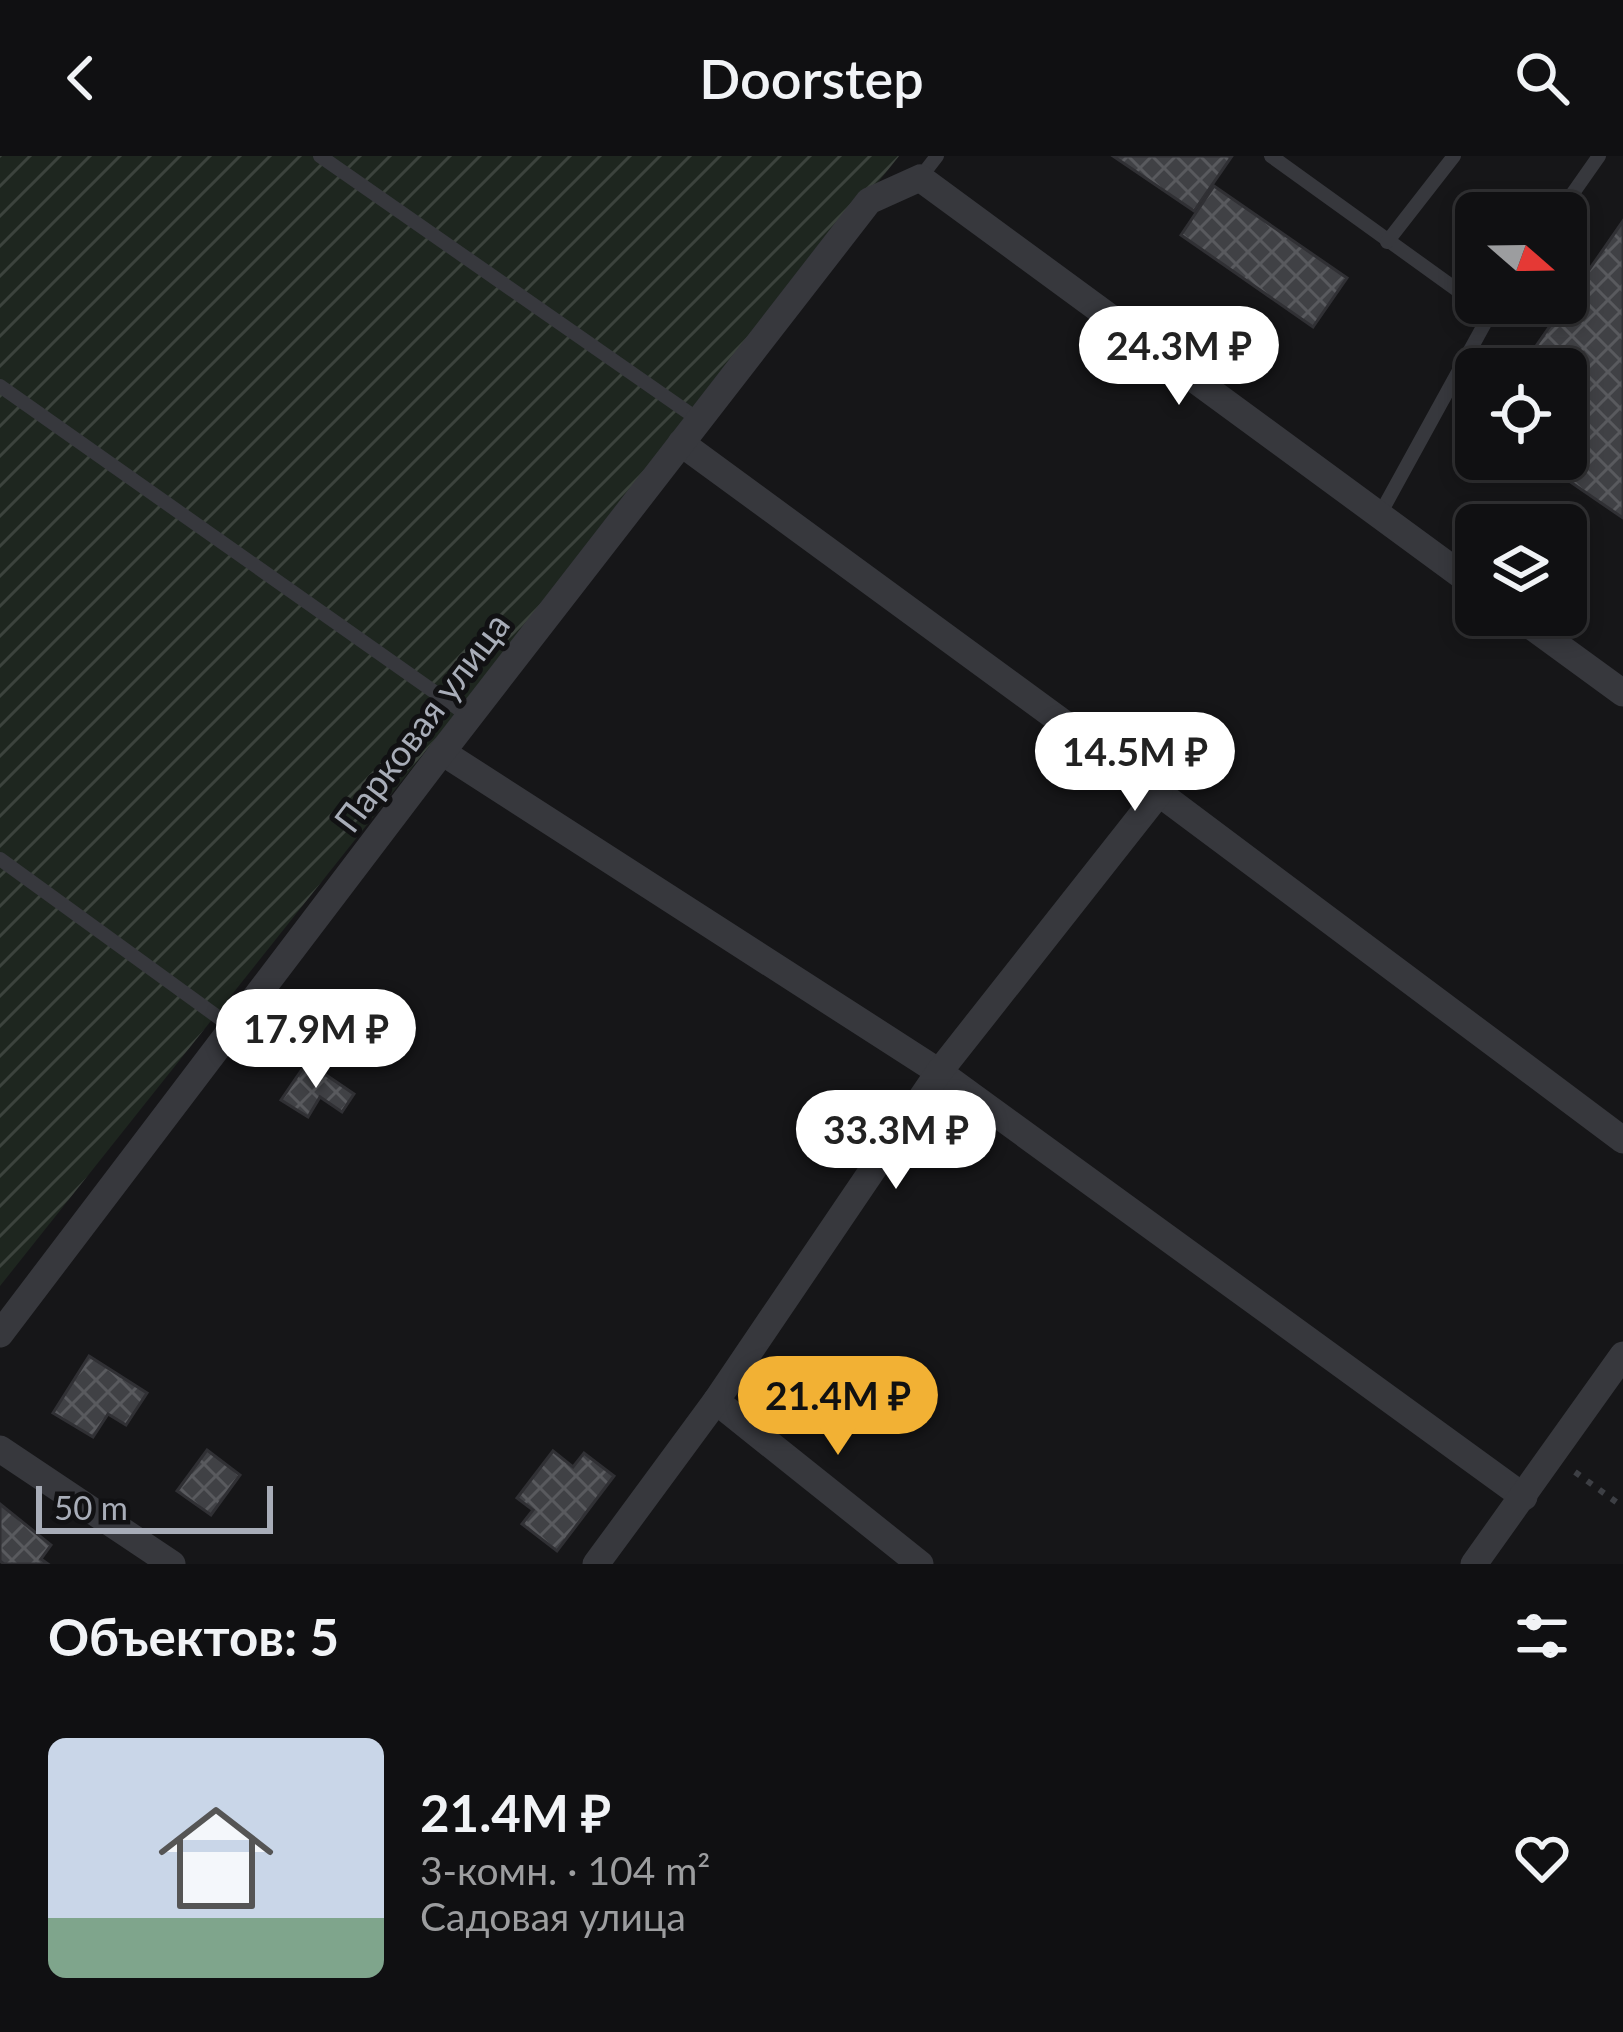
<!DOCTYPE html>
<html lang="ru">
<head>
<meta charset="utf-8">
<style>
  body { margin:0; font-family:Lato,sans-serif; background:#19191b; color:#f1f3f6; height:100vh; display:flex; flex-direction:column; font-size:45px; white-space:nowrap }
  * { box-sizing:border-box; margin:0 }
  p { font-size:39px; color:#9c9d9f }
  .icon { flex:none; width:66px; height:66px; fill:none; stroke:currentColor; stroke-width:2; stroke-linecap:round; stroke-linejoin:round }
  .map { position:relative; height:1408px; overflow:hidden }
  .details { display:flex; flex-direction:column; background:#101012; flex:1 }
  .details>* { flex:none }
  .needle { width:78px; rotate:110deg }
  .fabs { position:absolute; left:1455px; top:36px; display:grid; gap:24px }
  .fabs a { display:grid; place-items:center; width:132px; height:132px; border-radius:18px; background:#101012; box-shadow:0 6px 18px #0003,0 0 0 3px #303032; font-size:60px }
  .scale { position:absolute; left:36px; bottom:30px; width:237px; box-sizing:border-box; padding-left:12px; border:6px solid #a8adb8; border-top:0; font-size:33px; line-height:42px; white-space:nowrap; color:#a8adb8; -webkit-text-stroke:9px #111113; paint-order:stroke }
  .price { position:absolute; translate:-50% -102px; padding:0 27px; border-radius:42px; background:#fff; color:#222; font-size:39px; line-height:78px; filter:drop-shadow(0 3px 6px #0008) }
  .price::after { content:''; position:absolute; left:50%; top:72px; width:36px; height:27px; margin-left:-18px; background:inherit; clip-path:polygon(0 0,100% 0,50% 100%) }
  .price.selected { background:#f2b134; color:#111 }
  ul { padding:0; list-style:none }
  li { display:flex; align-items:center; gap:36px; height:300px; padding:0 48px }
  li span { display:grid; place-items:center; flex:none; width:336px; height:240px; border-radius:18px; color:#555 }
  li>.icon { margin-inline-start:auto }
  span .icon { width:144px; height:144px; fill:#fffc; stroke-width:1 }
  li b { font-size:51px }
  h2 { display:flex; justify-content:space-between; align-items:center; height:144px; padding:0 48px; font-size:51px }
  header { display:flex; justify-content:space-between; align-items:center; height:156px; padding:0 48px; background:#101012; font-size:54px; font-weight:600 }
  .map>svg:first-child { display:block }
  .garden { fill:url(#garden-furrows) }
  .building { fill:url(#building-cross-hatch); stroke:#303034; stroke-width:3 }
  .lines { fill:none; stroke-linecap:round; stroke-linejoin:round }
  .path { stroke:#3d3f44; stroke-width:6; stroke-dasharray:6 9; stroke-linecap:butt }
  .service { stroke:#37383d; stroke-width:14 }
  .minor { stroke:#37383d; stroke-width:27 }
  .labels { text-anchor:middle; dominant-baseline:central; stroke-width:10; stroke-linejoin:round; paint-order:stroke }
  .street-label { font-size:36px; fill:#a8adb8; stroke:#111113 }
</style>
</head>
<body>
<header><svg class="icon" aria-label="back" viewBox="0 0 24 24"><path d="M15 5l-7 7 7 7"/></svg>Doorstep<svg class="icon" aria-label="search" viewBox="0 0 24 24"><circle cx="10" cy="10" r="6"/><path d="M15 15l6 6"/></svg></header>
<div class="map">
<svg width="1623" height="1408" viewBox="0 0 1623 1408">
  <defs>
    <pattern id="garden-furrows" width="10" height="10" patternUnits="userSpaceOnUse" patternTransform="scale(3)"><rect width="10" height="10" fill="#1e261f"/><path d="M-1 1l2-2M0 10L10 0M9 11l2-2" fill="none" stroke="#3c433d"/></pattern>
    <pattern id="building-cross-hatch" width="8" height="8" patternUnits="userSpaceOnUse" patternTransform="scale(3)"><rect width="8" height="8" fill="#404145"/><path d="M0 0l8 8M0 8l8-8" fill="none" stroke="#595a5e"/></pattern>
  </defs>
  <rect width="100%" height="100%" fill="#161618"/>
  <path class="garden" d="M 0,0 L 899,0 L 0,1130 Z"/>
  <g class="building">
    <path d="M 1113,0 L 1232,0 L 1194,55 Z"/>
    <path d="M 1214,30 L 1347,122 L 1313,171 L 1181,79 Z"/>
    <path d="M 1623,65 L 1623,362 L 1537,303 L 1566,303 L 1566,213 L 1520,213 Z"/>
    <path d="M 307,906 L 354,938 L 342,956 L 320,941 L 308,961 L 281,944 Z"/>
    <path d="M 89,1200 L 147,1237 L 126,1269 L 108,1258 L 93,1281 L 53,1257 Z"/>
    <path d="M 207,1294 L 240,1319 L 211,1359 L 177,1335 Z"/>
    <path d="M 553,1295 L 573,1311 L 584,1297 L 614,1320 L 557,1395 L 522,1368 L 533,1354 L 517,1342 Z"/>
    <path d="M 0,1348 L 51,1389 L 41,1403 L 48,1408 L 4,1408 L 0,1405 Z"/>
  </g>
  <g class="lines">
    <path class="path" d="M 1575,1316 L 1623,1351"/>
    <g class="service">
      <path d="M 320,0 L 699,264"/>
      <path d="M 1271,0 L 1489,157"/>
      <path d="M 920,22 L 937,0"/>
      <path d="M 1559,57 L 1599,0"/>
      <path d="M 1387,86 L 1454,0"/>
      <path d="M 0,230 L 470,561"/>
      <path d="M 1379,360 L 1496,147"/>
      <path d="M 0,703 L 233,872"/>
    </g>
    <g class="minor">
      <path d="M 681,287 L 1159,637 L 1623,984"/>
      <path d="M 1516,459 L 1623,537"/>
      <path d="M 442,596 L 939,916 L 1524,1341"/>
      <path d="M 0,1178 L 442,596 L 869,45 L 920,22 L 1476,430"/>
      <path d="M 716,1245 L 920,1408"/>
      <path d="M 0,1293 L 172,1408"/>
      <path d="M 596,1408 L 716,1245 L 939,916 L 1159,637"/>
      <path d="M 1474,1408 L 1623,1199"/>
    </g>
  </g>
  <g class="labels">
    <g class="street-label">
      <text transform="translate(421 566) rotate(-53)">Парковая улица</text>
    </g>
  </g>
</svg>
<div class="fabs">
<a><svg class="needle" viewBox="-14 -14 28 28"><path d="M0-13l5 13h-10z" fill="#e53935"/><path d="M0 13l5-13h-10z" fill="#9c9d9f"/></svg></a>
<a><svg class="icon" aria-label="locate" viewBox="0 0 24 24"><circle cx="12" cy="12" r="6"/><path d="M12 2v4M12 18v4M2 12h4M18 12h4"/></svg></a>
<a><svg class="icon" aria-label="layers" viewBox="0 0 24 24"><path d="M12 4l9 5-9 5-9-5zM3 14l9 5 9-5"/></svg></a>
</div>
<div class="scale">50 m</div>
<b class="price" style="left:1179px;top:252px">24.3M ₽</b>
<b class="price" style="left:1135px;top:658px">14.5M ₽</b>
<b class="price" style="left:316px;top:935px">17.9M ₽</b>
<b class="price" style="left:896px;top:1036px">33.3M ₽</b>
<b class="price selected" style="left:838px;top:1302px">21.4M ₽</b>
</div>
<section class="details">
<h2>Объектов: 5<svg class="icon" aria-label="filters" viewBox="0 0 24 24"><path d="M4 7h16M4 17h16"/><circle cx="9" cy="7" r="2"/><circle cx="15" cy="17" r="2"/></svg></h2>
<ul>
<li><span style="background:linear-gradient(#c9d6e8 75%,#7fa58c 0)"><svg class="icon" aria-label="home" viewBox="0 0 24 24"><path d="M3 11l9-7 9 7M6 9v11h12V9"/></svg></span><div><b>21.4M ₽</b><p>3-комн. · 104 m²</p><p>Садовая улица</p></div><svg class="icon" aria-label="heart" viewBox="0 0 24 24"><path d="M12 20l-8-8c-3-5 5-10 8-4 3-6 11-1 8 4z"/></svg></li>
</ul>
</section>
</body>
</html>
